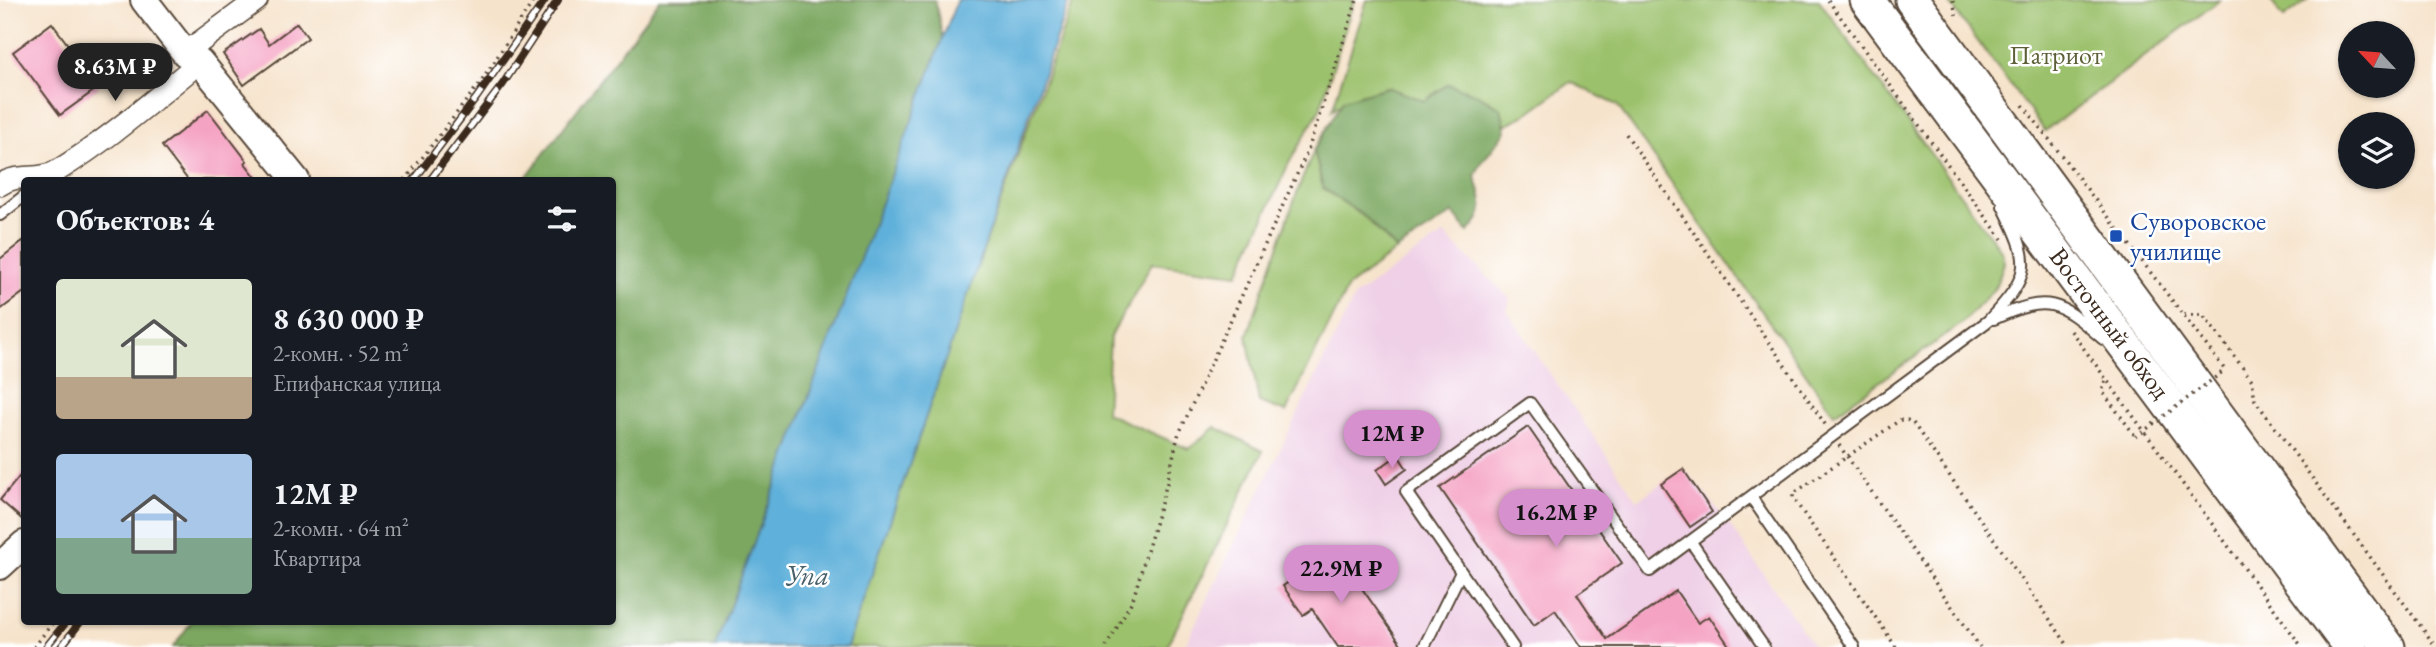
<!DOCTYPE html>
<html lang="ru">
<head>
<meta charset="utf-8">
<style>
  body { margin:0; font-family:"EB Garamond",serif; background:#242831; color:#f1f3f6; height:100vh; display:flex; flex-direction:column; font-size:26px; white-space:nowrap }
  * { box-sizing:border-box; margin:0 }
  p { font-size:23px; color:#9ea1a6 }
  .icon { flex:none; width:38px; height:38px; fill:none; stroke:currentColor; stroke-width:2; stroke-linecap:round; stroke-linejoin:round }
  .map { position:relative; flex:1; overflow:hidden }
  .side { position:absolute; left:21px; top:177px; width:595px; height:448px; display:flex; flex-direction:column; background:#171b24; border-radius:7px; box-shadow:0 2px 5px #0004 }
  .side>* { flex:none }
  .needle { width:46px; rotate:296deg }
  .buttons { position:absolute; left:2338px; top:21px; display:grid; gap:14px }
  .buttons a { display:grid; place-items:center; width:77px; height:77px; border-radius:50%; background:#171b24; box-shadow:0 2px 5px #0004; font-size:35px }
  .price { position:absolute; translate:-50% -60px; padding:0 16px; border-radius:24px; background:#d690ce; color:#111; font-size:23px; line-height:46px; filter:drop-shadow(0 2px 4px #0008) }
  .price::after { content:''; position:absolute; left:50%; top:42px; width:21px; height:16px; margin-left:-10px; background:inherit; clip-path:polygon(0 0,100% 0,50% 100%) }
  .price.selected { background:#222; color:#fff }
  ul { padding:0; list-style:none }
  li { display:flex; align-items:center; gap:21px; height:175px; padding:0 35px }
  li span { display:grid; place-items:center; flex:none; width:196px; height:140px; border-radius:7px; color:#555 }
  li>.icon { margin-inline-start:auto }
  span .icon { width:84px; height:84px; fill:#fffc; stroke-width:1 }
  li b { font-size:30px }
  h2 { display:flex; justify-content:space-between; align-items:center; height:84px; padding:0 35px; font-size:30px }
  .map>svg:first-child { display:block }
  .built { fill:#efd0e6 }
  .green { fill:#9bc16c; stroke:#6b7645; stroke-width:2 }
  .forest { fill:#7ca760; stroke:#5c683f; stroke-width:2 }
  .water { fill:#5fb0da; stroke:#4d6d7c; stroke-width:2 }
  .building { fill:#f5a3c3 }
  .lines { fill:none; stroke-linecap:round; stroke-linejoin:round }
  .service-casing { stroke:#574638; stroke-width:14 }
  .minor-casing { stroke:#574638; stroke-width:24 }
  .tertiary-casing { stroke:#574638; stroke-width:30 }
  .primary-casing { stroke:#574638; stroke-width:37 }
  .path { stroke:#574638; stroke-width:3.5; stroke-dasharray:2 5; stroke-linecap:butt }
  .service { stroke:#fff; stroke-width:10 }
  .minor { stroke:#fff; stroke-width:21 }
  .tertiary { stroke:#fff; stroke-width:26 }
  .primary { stroke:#fff; stroke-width:33 }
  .rail-casing { stroke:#3b2a1e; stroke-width:8 }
  .rail { stroke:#fff; stroke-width:5; stroke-dasharray:16; stroke-linecap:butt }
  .path-bridge { stroke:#574638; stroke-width:3.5; stroke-dasharray:2 5; stroke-linecap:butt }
  .transit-dot { fill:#1a4fb4; stroke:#fff; stroke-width:2.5 }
  .labels { text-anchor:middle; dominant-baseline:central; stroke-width:5; stroke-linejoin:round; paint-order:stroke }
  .park-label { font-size:26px; fill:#5d5f39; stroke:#fff }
  .transit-label { font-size:26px; fill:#164399; stroke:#fff; text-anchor:start }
  .street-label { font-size:26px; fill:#3b2a1e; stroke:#fff }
  .water-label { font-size:28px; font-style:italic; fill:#496069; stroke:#fff }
</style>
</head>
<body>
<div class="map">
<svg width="2436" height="647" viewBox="0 0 2436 647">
  <rect width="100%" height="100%" fill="#fff"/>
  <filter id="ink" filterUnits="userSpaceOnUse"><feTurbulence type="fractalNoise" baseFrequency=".0143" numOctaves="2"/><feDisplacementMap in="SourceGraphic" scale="14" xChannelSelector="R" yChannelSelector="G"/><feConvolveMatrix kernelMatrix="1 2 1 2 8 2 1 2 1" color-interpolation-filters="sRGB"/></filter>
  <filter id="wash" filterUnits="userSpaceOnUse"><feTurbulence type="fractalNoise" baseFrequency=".00686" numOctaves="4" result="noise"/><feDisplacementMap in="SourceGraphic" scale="28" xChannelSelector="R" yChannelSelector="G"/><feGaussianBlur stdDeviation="1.57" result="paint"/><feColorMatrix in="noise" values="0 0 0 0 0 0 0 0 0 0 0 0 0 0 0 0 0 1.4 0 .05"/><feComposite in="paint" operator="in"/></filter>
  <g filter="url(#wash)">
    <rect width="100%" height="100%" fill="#f6e3cb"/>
    <path class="built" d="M 1444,234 L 1510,299 L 1507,311 L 1637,500 L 1684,469 L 1724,517 L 1814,647 L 1184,647 L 1355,296 Z"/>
    <g class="green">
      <path d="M 1074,0 L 1354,0 L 1320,109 L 1289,163 L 1238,274 L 1152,263 L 1110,337 L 1106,413 L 1189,449 L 1215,427 L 1263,451 L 1167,647 L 839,647 Z"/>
      <path d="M 1367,0 L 1819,0 L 2002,252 L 2004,263 L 1995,288 L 1961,324 L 1834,414 L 1617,105 L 1571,82 L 1524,116 L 1505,125 L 1500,108 L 1424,101 L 1387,87 L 1345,100 L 1332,110 Z"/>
      <path d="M 1947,0 L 2220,0 L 2045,131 Z"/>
      <path d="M 2270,0 L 2308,0 L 2284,18 Z"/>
      <path d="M 1314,150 L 1323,188 L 1366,218 L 1397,250 L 1348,287 L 1286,412 L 1259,402 L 1247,336 L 1299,187 Z"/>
    </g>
    <g class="forest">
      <path d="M 660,0 L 935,0 L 943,39 L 715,647 L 173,647 L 192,621 L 612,621 L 612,180 L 524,180 Z"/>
      <path d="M 1448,84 L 1476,94 L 1501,108 L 1506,131 L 1480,165 L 1475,176 C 1483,200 1489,213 1468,232 L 1453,213 L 1397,250 L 1366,218 L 1323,188 L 1314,150 L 1343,100 L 1387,87 L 1424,101 Z"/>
    </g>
    <path class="water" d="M 957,0 L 1069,0 L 847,647 L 715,647 Z"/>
    <g id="blocks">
      <g class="building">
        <path d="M 52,23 L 99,87 L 60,115 L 13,52 Z"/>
        <path d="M 297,23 L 308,38 L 244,85 L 223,54 L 259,29 L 269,44 Z"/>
        <path d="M 208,110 L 247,161 L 245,163 L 258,180 L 188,180 L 162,146 Z"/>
        <path d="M 24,240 L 24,292 L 0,310 L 0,259 Z"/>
        <path d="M 1528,427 L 1622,563 L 1577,594 L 1607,639 L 1676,591 L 1698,623 L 1709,616 L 1730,647 L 1581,647 L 1555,610 L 1534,625 L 1440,488 Z"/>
        <path d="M 1398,455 L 1407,469 L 1386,484 L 1377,470 Z"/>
        <path d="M 1683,469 L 1712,512 L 1690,527 L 1661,484 Z"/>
        <path d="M 24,471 L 24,521 L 0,500 Z"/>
        <path d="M 1335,550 L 1403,647 L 1338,647 L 1312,609 L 1303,615 L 1283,586 Z"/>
      </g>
    </g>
  </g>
  <g filter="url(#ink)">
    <use href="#blocks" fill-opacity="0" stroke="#574638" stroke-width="2"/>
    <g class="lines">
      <defs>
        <g id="service">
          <path d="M 0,215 L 24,196"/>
          <path d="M 1994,319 C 2049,294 2059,301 2103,339"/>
          <path d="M 1751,497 L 1854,647"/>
          <path d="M 1691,542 L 1764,647"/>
          <path d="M 1424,647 L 1461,572"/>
          <path d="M 1513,647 L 1406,492 L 1530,403 L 1650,571 L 1988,321 C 2032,274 2032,264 2003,206"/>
        </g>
        <g id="minor">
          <path d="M 185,53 L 257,0"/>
          <path d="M 0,185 C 17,172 40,182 57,171 C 108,140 153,100 200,62"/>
        </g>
        <g id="tertiary">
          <path d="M 144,0 L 185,53 L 200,62 L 296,180"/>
          <path d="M 0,566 L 24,544"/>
        </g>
        <g id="primary">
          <path d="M 1867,0 L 2350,647"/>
          <path d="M 1912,0 L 2388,647"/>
        </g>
      </defs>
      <use href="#service" class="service-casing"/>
      <use href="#minor" class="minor-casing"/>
      <use href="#tertiary" class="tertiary-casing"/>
      <use href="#primary" class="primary-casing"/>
      <g class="path">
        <path d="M 1828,0 L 2002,239"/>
        <path d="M 1953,0 L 1956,15"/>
        <path d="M 2023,105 L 2225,370"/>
        <path d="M 1626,134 L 1827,427"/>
        <path d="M 405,180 L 483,79 L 534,0"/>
        <path d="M 2184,315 L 2203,315 L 2252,380 L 2255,400 L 2436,647"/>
        <path d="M 2071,331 L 2302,647"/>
        <path d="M 2106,381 L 2102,391 L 2136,437"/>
        <path d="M 1839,445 L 1980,647"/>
        <path d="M 34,647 L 54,621"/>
        <path d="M 1106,647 L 1133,599 L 1167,483 L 1178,436 L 1308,150 L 1357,0"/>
        <path d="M 1896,647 L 1793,498 L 1793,494 L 1900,420 L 1907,420 L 1913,423 L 2069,647"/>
      </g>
      <use href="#service" class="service"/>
      <use href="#minor" class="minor"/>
      <use href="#tertiary" class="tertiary"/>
      <use href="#primary" class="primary"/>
      <defs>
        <g id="rail">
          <path d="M 414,180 L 477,97 L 545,0"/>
          <path d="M 430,180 L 503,84 L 558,0"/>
          <path d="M 46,647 L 67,621"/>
          <path d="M 61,647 L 81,621"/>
        </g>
      </defs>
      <use href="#rail" class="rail-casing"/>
      <use href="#rail" class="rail"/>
      <path class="path-bridge" d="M 2136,437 L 2225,370"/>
    </g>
  </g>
  <rect class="transit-dot" x="2109" y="229" width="14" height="14" rx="3.5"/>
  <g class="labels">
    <g class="park-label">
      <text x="2056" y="55">Патриот</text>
    </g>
    <g class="transit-label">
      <text x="2130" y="221">Суворовское<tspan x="2130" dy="30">училище</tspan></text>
    </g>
    <g class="street-label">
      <text transform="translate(2110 323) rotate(53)">Восточный обход</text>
    </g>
    <g class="water-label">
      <text x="807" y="575">Упа</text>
    </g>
  </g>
</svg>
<div class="buttons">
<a><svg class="needle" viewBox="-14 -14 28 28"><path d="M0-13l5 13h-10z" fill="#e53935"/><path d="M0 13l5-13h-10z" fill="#9ea1a6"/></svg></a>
<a><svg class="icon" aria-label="layers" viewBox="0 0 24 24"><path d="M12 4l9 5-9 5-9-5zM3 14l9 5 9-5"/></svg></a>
</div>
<b class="price selected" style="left:115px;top:103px">8.63M ₽</b>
<b class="price" style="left:1392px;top:470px">12M ₽</b>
<b class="price" style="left:1556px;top:549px">16.2M ₽</b>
<b class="price" style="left:1341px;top:605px">22.9M ₽</b>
<section class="side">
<h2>Объектов: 4<svg class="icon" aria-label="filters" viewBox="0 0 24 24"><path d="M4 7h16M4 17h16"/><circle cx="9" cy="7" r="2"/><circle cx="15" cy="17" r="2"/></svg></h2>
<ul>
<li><span style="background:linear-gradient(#dfe7d0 70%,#b9a48a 0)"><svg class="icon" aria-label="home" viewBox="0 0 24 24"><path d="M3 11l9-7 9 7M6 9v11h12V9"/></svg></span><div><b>8 630 000 ₽</b><p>2-комн. · 52 m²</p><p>Епифанская улица</p></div></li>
<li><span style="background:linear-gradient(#a9c7e8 60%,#7fa58c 0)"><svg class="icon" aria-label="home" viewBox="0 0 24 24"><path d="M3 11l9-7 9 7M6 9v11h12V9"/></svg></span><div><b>12M ₽</b><p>2-комн. · 64 m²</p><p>Квартира</p></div></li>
</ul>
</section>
</div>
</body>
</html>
